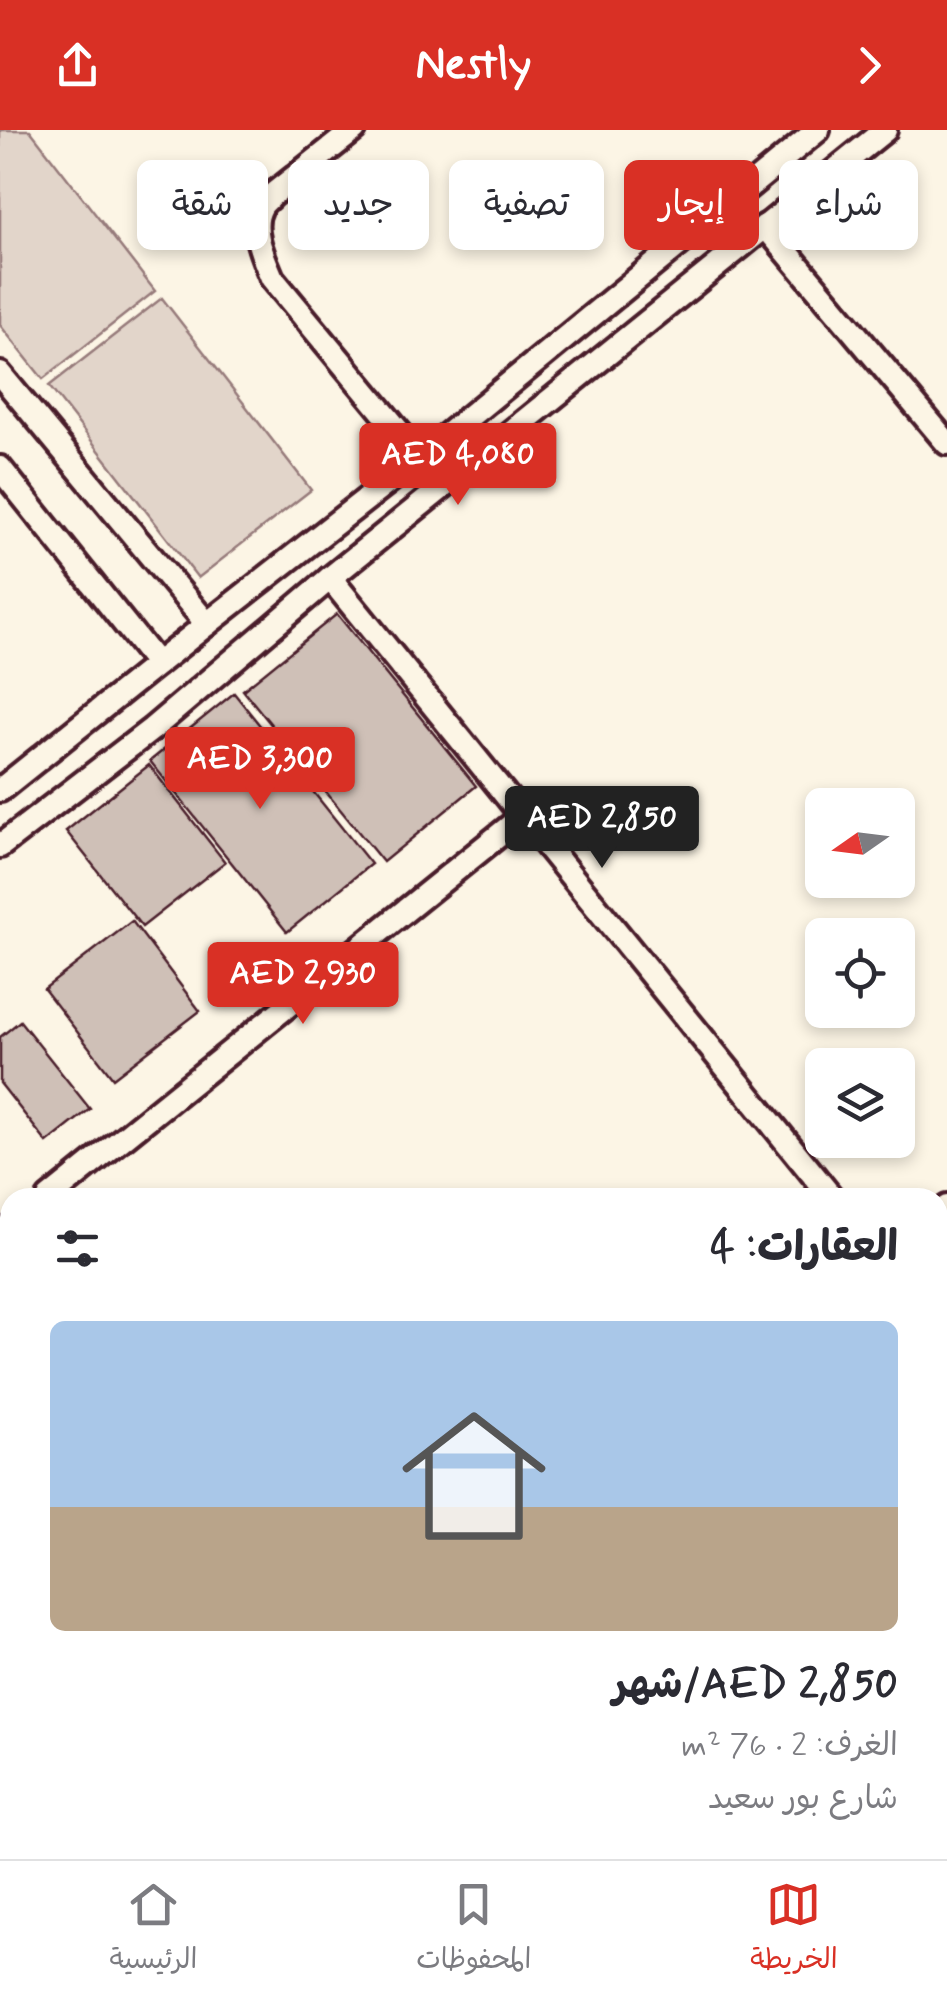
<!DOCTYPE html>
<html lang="ar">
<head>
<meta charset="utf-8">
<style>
  body { margin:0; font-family:Mynerve,"Playpen Sans Arabic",sans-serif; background:#f2f2f3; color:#2b2b33; direction:rtl; height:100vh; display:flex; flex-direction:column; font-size:38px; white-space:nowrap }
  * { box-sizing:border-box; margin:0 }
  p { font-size:32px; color:#7c7c81 }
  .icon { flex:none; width:55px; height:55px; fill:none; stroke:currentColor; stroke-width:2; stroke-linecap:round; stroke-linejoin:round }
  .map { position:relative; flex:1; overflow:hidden; direction:ltr }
  .details { position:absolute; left:0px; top:1058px; width:948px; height:672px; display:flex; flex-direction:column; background:#fff; border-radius:30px 30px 0 0; box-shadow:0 5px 15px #0003; direction:rtl }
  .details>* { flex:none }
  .top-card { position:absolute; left:30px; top:30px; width:888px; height:90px; direction:rtl; display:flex; gap:20px }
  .needle { width:65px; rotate:256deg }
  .controls { position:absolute; left:805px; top:658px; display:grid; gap:20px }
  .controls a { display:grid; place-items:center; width:110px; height:110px; border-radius:15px; background:#fff; box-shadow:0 5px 15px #0003; font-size:50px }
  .price { position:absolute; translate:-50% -85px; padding:0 22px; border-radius:10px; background:#d93025; color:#fff; font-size:32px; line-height:65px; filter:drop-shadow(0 2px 5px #0008) }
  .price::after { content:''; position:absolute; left:50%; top:60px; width:30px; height:22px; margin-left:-15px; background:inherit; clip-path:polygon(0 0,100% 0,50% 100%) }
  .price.active { background:#222; color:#fff }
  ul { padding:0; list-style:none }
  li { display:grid; align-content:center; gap:20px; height:530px; padding:0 50px }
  li span { display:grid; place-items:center; height:310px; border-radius:15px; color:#555 }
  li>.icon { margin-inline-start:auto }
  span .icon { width:180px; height:180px; fill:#fffc; stroke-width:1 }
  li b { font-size:42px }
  h2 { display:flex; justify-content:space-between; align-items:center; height:120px; padding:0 50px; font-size:42px }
  .chip { padding:0 35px; border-radius:15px; background:#fff; box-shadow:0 5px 15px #0003; font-size:35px; line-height:90px }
  .chip.active { background:#d93025; color:#fff }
  header { display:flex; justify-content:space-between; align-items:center; height:130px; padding:0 50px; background:#d93025; color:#fff; font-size:45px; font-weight:700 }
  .tab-bar { display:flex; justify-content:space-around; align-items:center; height:140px; border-top:2px solid #e1e1e2; background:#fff; font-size:28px; color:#7c7c81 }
  .tab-bar a { display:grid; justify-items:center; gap:5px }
  .tab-bar .active { color:#d93025 }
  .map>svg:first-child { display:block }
  .green { fill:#e2d5ca; stroke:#967a7a; stroke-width:2.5 }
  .building { fill:#cfc0b7; stroke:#4a1f2b; stroke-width:2.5 }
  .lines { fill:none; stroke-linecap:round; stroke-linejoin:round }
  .minor-casing { stroke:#4a1f2b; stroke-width:30 }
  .minor { stroke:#fcf5e5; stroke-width:22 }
</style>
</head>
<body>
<header><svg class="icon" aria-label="forward" viewBox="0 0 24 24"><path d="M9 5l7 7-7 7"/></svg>Nestly<svg class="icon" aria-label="share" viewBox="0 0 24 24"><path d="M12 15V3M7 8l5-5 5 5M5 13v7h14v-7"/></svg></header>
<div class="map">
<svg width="947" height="1729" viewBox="0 0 947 1729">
  <rect width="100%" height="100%" fill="#fcf5e5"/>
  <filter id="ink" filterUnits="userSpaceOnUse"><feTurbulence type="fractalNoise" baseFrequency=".01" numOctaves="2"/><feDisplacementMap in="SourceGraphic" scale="20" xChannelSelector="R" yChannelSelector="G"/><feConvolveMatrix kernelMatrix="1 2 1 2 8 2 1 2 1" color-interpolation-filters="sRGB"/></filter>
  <g filter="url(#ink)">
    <g class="green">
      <path d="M 0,0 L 30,0 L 155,161 L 43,249 L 0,195 Z"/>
      <path d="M 162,168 L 311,360 L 198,448 L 49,256 Z"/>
    </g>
    <g class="building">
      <path d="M 337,484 L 476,656 L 383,732 L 243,560 Z"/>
      <path d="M 234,563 L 371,734 L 287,802 L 150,631 Z"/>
      <path d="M 149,635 L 225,732 L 142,797 L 66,701 Z"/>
      <path d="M 132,791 L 200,881 L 113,948 L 44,859 Z"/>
      <path d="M 20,891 L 90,979 L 47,1013 L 0,953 L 0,907 Z"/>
      <path d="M 947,1128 L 947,1211 L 938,1198 L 938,1136 Z"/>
      <path d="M 10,1131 L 10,1161 L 0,1148 L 0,1139 Z"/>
      <path d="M 0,1160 L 10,1172 L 10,1252 L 0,1260 Z"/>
      <path d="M 938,1200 L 947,1211 L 947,1229 L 938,1237 Z"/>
      <path d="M 947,1237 L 947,1265 L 938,1253 L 938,1245 Z"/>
      <path d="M 938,1261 L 947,1272 L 947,1397 L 938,1405 Z"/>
      <path d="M 947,1456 L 947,1512 L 938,1499 L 938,1464 Z"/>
      <path d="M 659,1720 L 774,1720 L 763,1729 L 666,1729 Z"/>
    </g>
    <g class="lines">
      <defs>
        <g id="minor">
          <path d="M 354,0 L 272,65 C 268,69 263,73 261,77 C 249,99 264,128 272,148 L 420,327"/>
          <path d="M 765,96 L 947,313"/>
          <path d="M 0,244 L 207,494"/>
          <path d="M 0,338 L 157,534"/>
          <path d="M 330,448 L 832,1068"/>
          <path d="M 0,660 L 207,494 L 420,327 L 818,0"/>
          <path d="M 0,716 L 152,599 L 330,448 L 885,0"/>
          <path d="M 49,1068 L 524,685"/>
          <path d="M 938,1085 L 947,1077"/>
          <path d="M 0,1106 L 10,1098"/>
          <path d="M 0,1406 L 10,1418"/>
          <path d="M 938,1440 L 947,1433"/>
          <path d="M 0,1473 L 10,1485"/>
          <path d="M 938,1676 L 947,1687"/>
          <path d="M 196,1720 L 203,1729"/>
          <path d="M 252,1720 L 259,1729"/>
          <path d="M 594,1720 L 601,1729"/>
        </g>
      </defs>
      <use href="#minor" class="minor-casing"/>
      <use href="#minor" class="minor"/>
    </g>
  </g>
</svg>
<div class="controls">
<a><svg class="needle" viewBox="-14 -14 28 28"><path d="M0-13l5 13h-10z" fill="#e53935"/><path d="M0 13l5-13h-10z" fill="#7c7c81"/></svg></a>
<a><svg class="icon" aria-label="locate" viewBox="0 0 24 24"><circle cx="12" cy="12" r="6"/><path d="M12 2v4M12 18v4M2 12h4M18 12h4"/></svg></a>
<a><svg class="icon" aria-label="layers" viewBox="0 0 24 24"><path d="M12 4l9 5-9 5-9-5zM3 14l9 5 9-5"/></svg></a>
</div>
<b class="price" style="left:458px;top:378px">AED 4,080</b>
<b class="price" style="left:260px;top:682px">AED 3,300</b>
<b class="price active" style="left:602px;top:741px">AED 2,850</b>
<b class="price" style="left:303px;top:897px">AED 2,930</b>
<div class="top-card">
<a class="chip">شراء</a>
<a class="chip active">إيجار</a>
<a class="chip">تصفية</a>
<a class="chip">جديد</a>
<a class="chip">شقة</a>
</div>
<section class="details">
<h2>العقارات: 4<svg class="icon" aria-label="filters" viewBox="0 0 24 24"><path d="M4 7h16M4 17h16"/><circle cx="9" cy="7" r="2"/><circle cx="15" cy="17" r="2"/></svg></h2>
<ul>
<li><span style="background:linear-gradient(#a9c7e8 60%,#b9a48a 0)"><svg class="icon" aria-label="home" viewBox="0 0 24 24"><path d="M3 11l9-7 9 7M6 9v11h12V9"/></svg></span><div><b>AED 2,850/شهر</b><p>الغرف: 2 · 76 m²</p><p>شارع بور سعيد</p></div></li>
</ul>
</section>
</div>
<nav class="tab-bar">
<a class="active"><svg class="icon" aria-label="map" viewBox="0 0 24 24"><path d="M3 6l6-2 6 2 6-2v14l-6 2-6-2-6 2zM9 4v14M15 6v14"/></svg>الخريطة</a>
<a><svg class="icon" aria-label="saved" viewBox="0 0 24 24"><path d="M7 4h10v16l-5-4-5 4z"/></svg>المحفوظات</a>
<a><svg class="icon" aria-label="home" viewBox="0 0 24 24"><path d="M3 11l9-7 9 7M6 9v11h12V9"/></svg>الرئيسية</a>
</nav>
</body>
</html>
